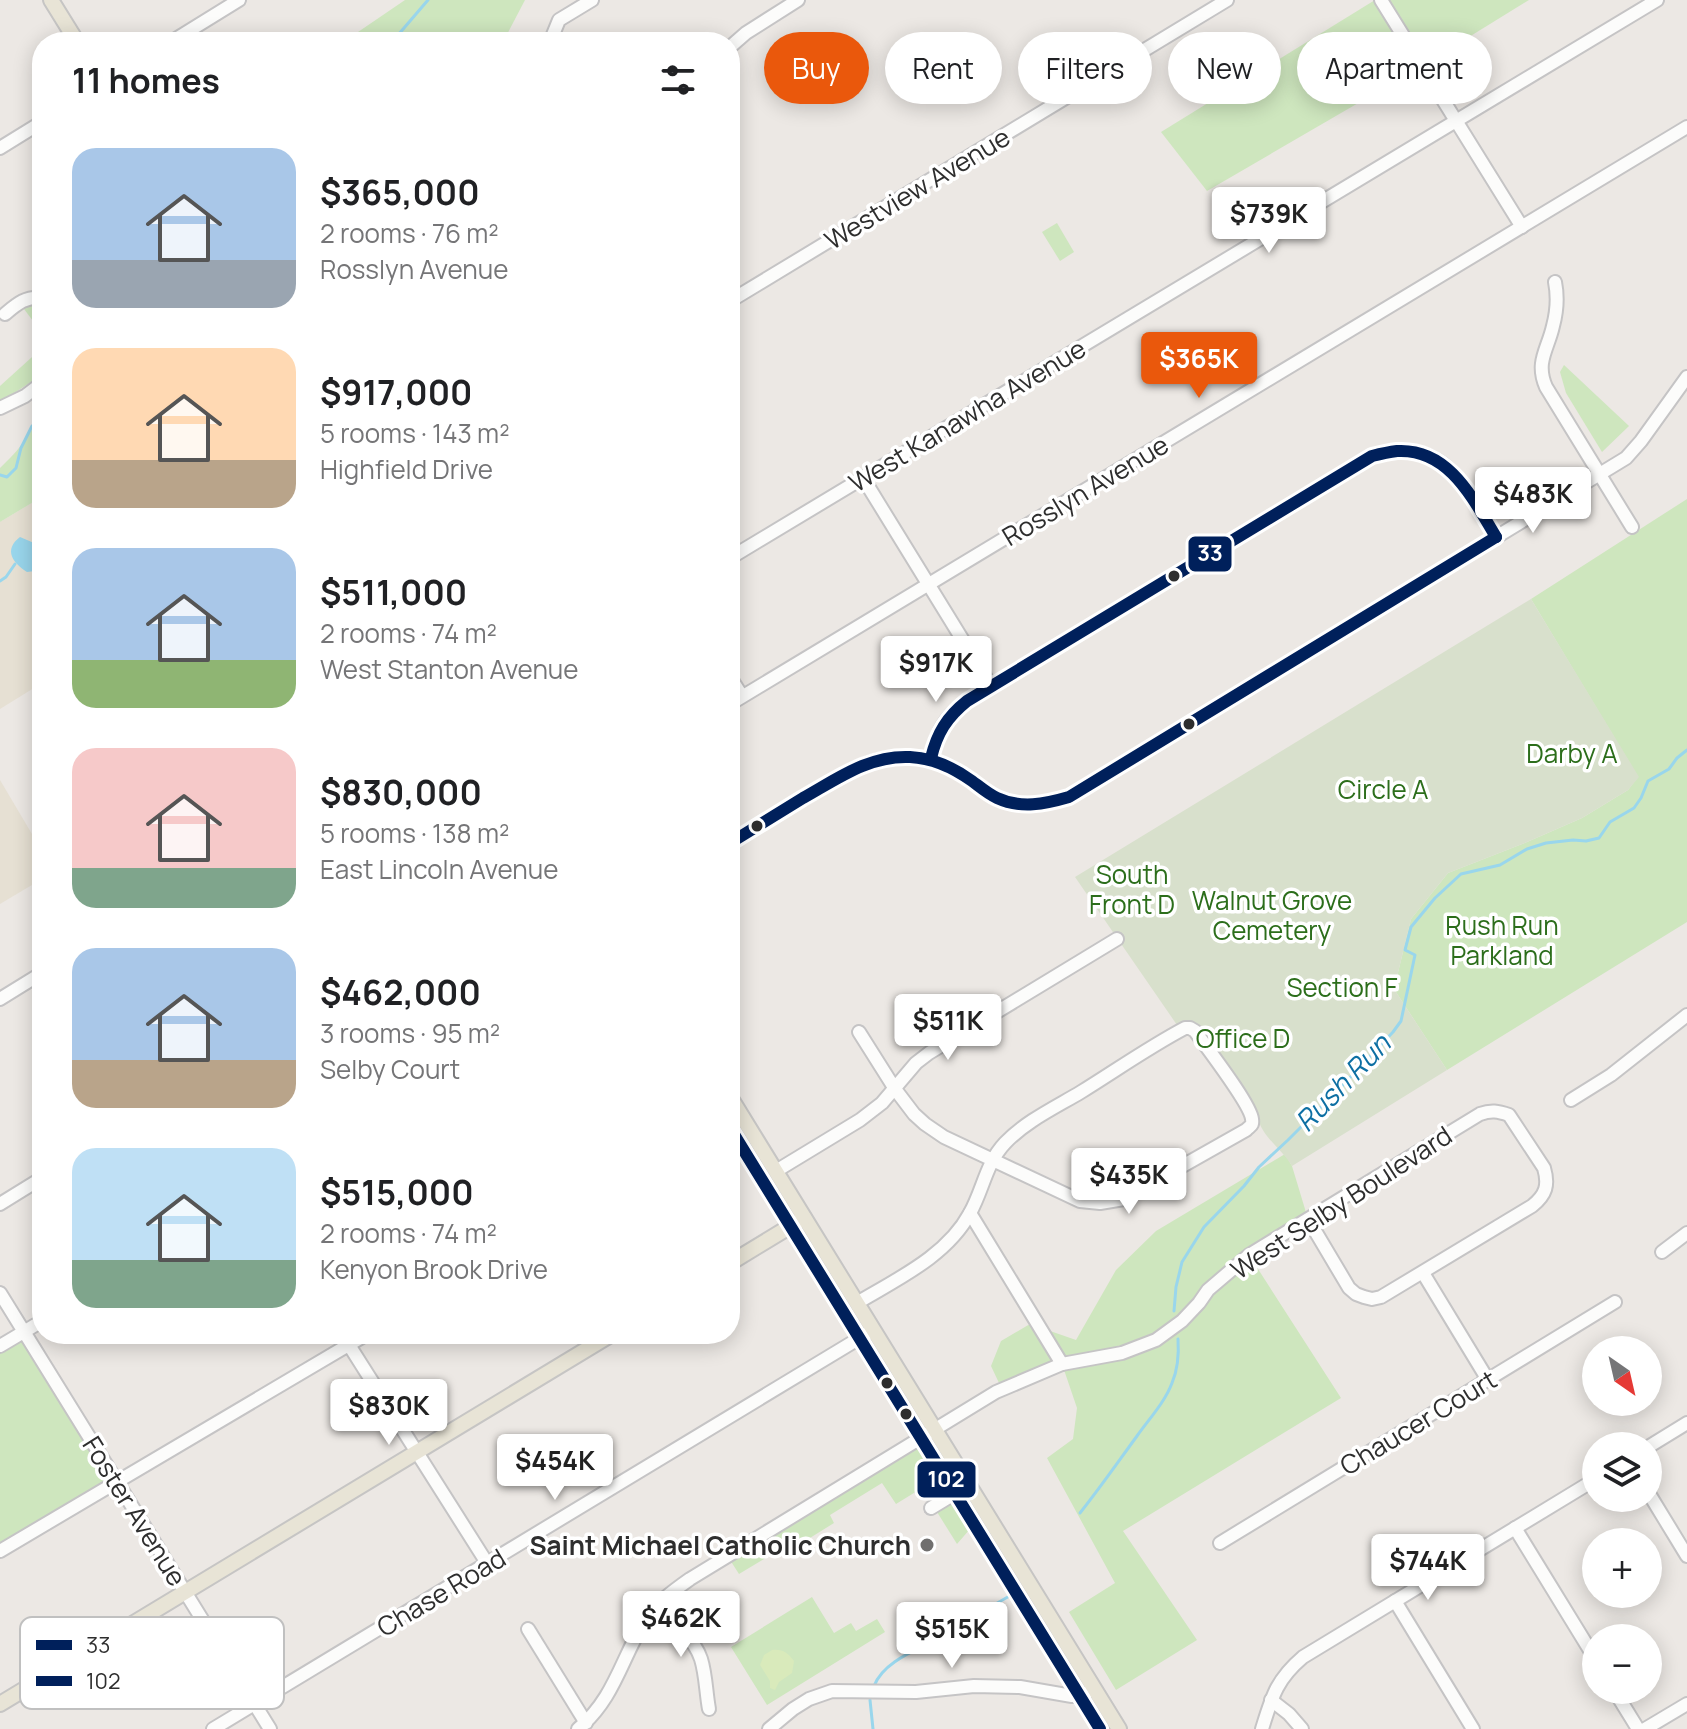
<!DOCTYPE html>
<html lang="en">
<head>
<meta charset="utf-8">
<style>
  body { margin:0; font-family:Manrope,sans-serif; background:#f2f2f2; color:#202124; height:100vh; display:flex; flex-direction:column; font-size:30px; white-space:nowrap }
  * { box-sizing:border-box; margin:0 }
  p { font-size:26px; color:#757577 }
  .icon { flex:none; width:44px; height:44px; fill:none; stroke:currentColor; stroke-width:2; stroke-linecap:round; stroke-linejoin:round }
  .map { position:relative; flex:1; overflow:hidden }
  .sheet { position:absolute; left:32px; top:32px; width:708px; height:1312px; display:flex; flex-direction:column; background:#fff; border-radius:32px; box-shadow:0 4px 20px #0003 }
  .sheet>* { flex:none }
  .top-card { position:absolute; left:764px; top:32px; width:760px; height:72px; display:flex; gap:16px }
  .needle { width:52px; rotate:146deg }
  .tools { position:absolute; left:1582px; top:1336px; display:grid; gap:16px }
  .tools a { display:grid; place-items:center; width:80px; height:80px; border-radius:50%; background:#fff; box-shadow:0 4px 20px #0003; font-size:40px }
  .price { position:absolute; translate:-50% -68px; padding:0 18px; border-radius:8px; background:#fff; color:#222; font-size:26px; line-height:52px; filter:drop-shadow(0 2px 4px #0008) }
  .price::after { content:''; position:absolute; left:50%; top:48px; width:24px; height:18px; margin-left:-12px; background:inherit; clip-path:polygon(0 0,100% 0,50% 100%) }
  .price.on { background:#ea580c; color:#fff }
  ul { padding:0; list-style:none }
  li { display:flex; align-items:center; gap:24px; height:200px; padding:0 40px }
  li span { display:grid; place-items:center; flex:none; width:224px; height:160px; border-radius:24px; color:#555 }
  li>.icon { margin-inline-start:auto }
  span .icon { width:96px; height:96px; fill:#fffc; stroke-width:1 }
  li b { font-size:34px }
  h2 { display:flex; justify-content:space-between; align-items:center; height:96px; padding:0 40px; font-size:34px }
  .chip { padding:0 28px; border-radius:36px; background:#fff; box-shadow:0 4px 20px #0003; font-size:28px; line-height:72px }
  .chip.on { background:#ea580c; color:#fff }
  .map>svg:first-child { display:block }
  .education { fill:#e6e0d3 }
  .green { fill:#cee6be }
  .cemetery { fill:#d8e0cc }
  .pitch { fill:#d9eabb }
  .water { fill:#99d6ec }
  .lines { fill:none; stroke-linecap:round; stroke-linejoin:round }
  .stream { stroke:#99d6ec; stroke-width:3 }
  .minor-casing { stroke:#c5c4c5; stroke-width:16 }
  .major-casing { stroke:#c6c5c4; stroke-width:18 }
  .minor { stroke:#fcfcfb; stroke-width:12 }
  .major { stroke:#e8e4d6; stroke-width:14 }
  .bus-1-casing { stroke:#fff; stroke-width:18 }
  .bus-2-casing { stroke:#fff; stroke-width:18 }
  .bus-1 { stroke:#00205b; stroke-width:12 }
  .bus-2 { stroke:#00205b; stroke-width:12 }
  .bus-dot { fill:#2e2e2e; stroke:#fff; stroke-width:3 }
  .poi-dot { fill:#706f6e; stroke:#fff; stroke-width:3 }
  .labels { text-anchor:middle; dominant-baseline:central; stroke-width:7; stroke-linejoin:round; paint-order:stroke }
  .street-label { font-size:26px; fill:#2e2e2e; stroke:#fff }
  .park-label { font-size:26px; fill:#2c6e1b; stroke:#fff }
  .poi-label { font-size:26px; font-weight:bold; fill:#2e2e2e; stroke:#fff; text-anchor:end }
  .water-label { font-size:28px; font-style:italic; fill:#0d6fa3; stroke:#fff }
  .key { fill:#fff; stroke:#c0c0c0; stroke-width:2 }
  .key-label { font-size:22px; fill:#2e2e2e }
  .line-badge { stroke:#fff; stroke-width:3 }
  .badge-label { font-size:22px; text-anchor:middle; font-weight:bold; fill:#fff }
</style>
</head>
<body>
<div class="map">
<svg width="1687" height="1729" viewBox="0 0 1687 1729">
  <rect width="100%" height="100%" fill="#ece8e4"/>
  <g class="education">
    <path d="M 40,498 L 42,499 L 42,683 L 0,709 L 0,522 Z"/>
    <path d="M 0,780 L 42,851 L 42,879 L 0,904 Z"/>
  </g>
  <g class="green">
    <path d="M 405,0 L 525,0 L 503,42 L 358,42 L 358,32 Z"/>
    <path d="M 1375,0 L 1529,0 L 1422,66 L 1207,191 L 1161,132 Z"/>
    <path d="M 1057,223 L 1074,252 L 1060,261 L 1042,232 Z"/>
    <path d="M 32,304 L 42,309 L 42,333 L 24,309 Z"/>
    <path d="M 42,348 L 42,375 L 0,402 L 0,386 Z"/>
    <path d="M 1564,365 L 1629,426 L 1602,452 L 1566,393 L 1560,372 Z"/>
    <path d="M 42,409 L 42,499 L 40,498 L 0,522 L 0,468 C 20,449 31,435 42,409 Z"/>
    <path d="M 1687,499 L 1687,922 L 1447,1070 L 1394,989 L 1411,919 L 1448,873 L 1527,842 L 1582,818 L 1628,790 L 1638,777 L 1531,599 Z"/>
    <path d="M 1285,1154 L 1292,1166 L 1308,1219 L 1249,1255 L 1341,1398 L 1123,1531 L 1197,1640 L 1116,1690 L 1069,1612 L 1115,1583 L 1047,1458 L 1073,1439 L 1077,1408 L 1062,1364 L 1064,1359 L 999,1383 L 991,1366 L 1001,1341 L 1030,1324 L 1076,1340 L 1116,1270 L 1156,1231 Z"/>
    <path d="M 17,1342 L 23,1342 L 25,1345 L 106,1479 L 102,1484 L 0,1545 L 0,1352 Z"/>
    <path d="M 916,1446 L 922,1454 L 932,1448 L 977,1521 L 957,1544 L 922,1488 L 896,1504 L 882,1483 L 830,1515 L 834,1523 L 797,1546 L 794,1541 L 739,1574 L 730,1560 Z"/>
    <path d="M 812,1597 L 834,1633 L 851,1623 L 856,1631 L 877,1619 L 885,1632 L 767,1705 L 731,1647 Z"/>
  </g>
  <path class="cemetery" d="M 1531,599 L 1639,777 L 1628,790 L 1582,818 L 1527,842 L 1448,873 L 1411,919 L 1394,989 L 1447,1070 L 1292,1166 C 1282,1149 1260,1135 1258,1117 L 1190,1022 L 1186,1021 L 1177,1025 L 1075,877 Z"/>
  <path class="pitch" d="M 772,1650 C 783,1649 787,1652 794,1661 L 792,1673 L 779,1682 L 775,1690 L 770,1688 L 770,1681 L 760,1665 L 764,1655 Z"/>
  <path class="water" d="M 20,537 L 34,543 L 33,555 L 37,568 L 35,571 L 27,572 C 13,563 3,550 20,537 Z"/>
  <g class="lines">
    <g class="stream">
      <path d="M 392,42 L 428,0"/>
      <path d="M 0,475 L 7,477 L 16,468 L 21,448 L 32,426 L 42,417"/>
      <path d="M 0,581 L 6,577 L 15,564"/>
      <path d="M 1174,1311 L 1176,1287 L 1182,1262 L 1204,1227 L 1244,1186 L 1259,1167 L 1288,1140 L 1343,1085 L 1393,1032 L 1401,1021 L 1415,955 L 1405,950 L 1411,927 L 1435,898 L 1461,874 L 1500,865 L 1527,849 L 1546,843 L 1573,840 L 1586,841 L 1599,838 L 1610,822 L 1634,808 L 1641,798 L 1648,781 L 1669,769 L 1677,758 L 1687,750"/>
      <path d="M 1080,1513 C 1100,1488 1118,1462 1137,1436 C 1149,1419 1165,1402 1172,1383 C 1178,1369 1179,1354 1178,1339"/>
      <path d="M 874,1686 C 884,1660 920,1649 943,1636 C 968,1621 992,1605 1017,1592"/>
      <path d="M 870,1700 L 873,1729"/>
    </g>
    <defs>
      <g id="minor">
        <path d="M 1381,0 L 1522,227"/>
        <path d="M 171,42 L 239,0"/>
        <path d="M 550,42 L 559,20 L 592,0"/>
        <path d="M 730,47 L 746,33 L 798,0"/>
        <path d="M 0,148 L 42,122"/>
        <path d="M 1555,282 C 1558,297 1557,311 1553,326 C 1548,349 1535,362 1546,387 L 1632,527"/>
        <path d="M 730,301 L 1227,0"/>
        <path d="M 5,314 C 17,304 26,296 42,298"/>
        <path d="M 0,408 L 25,396 L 42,383"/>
        <path d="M 863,478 L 991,686"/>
        <path d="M 730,558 L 1657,0"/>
        <path d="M 730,677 L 742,696"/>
        <path d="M 730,704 L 1687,127"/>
        <path d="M 931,758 C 937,731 944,718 967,701 L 1372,456 C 1445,435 1463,485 1496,537"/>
        <path d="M 730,843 C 756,827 782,811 809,795 C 837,778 864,759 898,757 C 927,755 949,765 972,781 C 980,787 988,794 997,798 C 1021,809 1045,805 1069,797 L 1626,458 L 1641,441 L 1687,377"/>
        <path d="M 0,999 L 42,973"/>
        <path d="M 1571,1100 L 1611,1075 L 1687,1015"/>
        <path d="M 776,1171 L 860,1120 L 882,1103 L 916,1063 L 929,1053 L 1117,939"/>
        <path d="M 0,1204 L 42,1178"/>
        <path d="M 970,1213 L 1062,1364"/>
        <path d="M 1662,1252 L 1687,1233"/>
        <path d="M 1423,1273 L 1488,1380"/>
        <path d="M 0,1293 L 270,1729"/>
        <path d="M 857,1303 C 897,1279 947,1256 970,1213 C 983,1190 986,1163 1005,1143 C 1026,1121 1056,1107 1081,1092 C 1115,1071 1149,1047 1185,1028 L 1190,1028 L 1195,1031 C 1206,1047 1250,1103 1252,1119 C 1253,1126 1251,1125 1246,1130 L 1124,1199 L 1100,1203 L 1080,1201 L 944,1137 L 925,1124 L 914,1114 L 895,1089 L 859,1032"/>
        <path d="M 349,1345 L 487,1563"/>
        <path d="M 0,1346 L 42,1321"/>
        <path d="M 1648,1447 L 1687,1423"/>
        <path d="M 1648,1492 L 1687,1556"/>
        <path d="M 931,1508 L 959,1491"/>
        <path d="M 1515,1528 L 1596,1660"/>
        <path d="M 1220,1543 L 1615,1302"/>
        <path d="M 0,1551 L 367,1334"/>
        <path d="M 1395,1601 L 1473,1729"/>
        <path d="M 656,1607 C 673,1621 694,1638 701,1659 C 706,1675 706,1693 709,1709"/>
        <path d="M 528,1629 L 586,1723"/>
        <path d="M 1614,1690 L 1638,1729"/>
        <path d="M 1271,1700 L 1289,1714 L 1302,1729"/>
        <path d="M 213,1729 L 873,1330"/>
        <path d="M 578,1729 C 614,1699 621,1660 644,1622 C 655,1604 673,1591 690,1579 L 996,1392 L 1062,1364 L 1122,1353 L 1156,1340 L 1182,1321 L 1199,1303 L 1208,1290 L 1249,1255 L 1480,1114 C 1491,1110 1498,1111 1509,1115 L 1544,1168 C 1549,1185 1546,1195 1532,1206 L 1381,1297 L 1372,1299 L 1364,1297 L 1356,1294 L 1349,1288 L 1308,1219"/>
        <path d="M 769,1729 L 793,1709 L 809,1699 L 832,1691 L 916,1692 L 974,1686 L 1020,1687 L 1072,1696 L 1084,1694 L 1094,1689"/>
        <path d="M 1262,1729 C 1272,1697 1276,1680 1303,1657 L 1596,1479"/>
        <path d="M 1645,1729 L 1687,1704"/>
      </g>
      <g id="major">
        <path d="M 51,0 L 77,42"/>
        <path d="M 730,1097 L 1119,1729"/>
        <path d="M 730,1263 L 804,1218"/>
        <path d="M 0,1704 L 612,1334"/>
      </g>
    </defs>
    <use href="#minor" class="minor-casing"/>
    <use href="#major" class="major-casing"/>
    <use href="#minor" class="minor"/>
    <use href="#major" class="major"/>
    <defs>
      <g id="bus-1">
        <path d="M 931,758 C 937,733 947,717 967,701 L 1372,456 C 1380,454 1389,452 1397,451 C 1449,448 1473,499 1496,537"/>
        <path d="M 730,843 C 754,828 779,813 803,798 C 837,779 869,755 910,757 C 933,758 954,768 972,781 C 980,787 988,794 997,798 C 1021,809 1045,804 1069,797 L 1496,537"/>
      </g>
      <path id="bus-2" d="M 730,1128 L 1100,1729"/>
    </defs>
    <use href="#bus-1" class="bus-1-casing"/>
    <use href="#bus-2" class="bus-2-casing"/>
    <use href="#bus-1" class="bus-1"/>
    <use href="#bus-2" class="bus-2"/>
  </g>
  <g class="bus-dot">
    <circle cx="1174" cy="576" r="7"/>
    <circle cx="1189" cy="724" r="7"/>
    <circle cx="757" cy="826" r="7"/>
    <circle cx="887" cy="1383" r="7"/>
    <circle cx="906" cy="1414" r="7"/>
  </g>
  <circle class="poi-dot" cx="927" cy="1545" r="8"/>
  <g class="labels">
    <g class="street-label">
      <text transform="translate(917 188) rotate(-31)">Westview Avenue</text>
      <text transform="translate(967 415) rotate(-31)">West Kanawha Avenue</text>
      <text transform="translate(1085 490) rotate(-31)">Rosslyn Avenue</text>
      <text transform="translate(1341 1202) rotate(-33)">West Selby Boulevard</text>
      <text transform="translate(1418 1422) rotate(-31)">Chaucer Court</text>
      <text transform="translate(135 1511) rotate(58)">Foster Avenue</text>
      <text transform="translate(441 1592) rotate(-31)">Chase Road</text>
    </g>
    <g class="park-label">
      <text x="1572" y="753">Darby A</text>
      <text x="1383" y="789">Circle A</text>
      <text x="1132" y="874">South<tspan x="1132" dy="30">Front D</tspan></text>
      <text x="1272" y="900">Walnut Grove<tspan x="1272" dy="30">Cemetery</tspan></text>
      <text x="1502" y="925">Rush Run<tspan x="1502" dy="30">Parkland</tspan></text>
      <text x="1342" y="987">Section F</text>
      <text x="1243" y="1038">Office D</text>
    </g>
    <g class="poi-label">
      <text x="911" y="1545">Saint Michael Catholic Church</text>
    </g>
    <g class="water-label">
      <text transform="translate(1342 1082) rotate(-46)">Rush Run</text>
    </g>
  </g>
  <rect x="20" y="1617" width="264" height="92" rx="12" class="key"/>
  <rect x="36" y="1640" width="36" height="10" fill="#00205b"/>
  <rect x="36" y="1676" width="36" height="10" fill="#00205b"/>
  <g class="key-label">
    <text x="86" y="1653">33</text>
    <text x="86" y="1689">102</text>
  </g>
  <g class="line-badge">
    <rect x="1187" y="535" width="46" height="38" rx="8" fill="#00205b"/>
    <rect x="916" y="1460" width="61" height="39" rx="8" fill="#00205b"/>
  </g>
  <g class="badge-label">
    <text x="1210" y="561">33</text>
    <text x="946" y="1487">102</text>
  </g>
</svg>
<div class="tools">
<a><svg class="needle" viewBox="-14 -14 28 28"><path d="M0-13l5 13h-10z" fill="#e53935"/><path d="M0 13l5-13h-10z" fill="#757577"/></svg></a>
<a><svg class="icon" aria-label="layers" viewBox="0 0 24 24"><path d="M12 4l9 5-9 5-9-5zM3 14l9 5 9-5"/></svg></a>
<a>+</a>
<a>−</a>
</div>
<b class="price" style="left:1269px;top:255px">$739K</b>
<b class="price on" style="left:1199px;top:400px">$365K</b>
<b class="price" style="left:1533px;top:535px">$483K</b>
<b class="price" style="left:936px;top:704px">$917K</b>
<b class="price" style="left:948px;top:1062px">$511K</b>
<b class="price" style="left:1129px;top:1216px">$435K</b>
<b class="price" style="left:389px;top:1447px">$830K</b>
<b class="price" style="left:555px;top:1502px">$454K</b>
<b class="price" style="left:1428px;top:1602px">$744K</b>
<b class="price" style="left:681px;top:1659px">$462K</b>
<b class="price" style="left:952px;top:1670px">$515K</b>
<div class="top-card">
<a class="chip on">Buy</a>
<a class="chip">Rent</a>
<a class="chip">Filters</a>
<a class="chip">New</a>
<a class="chip">Apartment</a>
</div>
<section class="sheet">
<h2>11 homes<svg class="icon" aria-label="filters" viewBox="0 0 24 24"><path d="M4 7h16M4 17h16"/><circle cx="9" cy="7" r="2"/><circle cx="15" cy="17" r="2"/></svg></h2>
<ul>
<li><span style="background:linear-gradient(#a9c7e8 70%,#9aa5b1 0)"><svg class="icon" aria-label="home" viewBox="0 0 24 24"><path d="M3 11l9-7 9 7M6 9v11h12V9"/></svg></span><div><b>$365,000</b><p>2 rooms · 76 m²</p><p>Rosslyn Avenue</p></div></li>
<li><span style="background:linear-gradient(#ffd9b3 70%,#b9a48a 0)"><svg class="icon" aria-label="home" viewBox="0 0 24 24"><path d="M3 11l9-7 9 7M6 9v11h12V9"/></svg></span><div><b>$917,000</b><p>5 rooms · 143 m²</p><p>Highfield Drive</p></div></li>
<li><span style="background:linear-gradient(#a9c7e8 70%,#8fb573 0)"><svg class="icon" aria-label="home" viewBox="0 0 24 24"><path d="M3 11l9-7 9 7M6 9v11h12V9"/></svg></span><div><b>$511,000</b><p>2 rooms · 74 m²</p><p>West Stanton Avenue</p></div></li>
<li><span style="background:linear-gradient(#f6c9c9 75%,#7fa58c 0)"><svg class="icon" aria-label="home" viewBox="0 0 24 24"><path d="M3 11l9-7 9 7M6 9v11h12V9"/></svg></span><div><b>$830,000</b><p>5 rooms · 138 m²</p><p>East Lincoln Avenue</p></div></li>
<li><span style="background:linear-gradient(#a9c7e8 70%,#b9a48a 0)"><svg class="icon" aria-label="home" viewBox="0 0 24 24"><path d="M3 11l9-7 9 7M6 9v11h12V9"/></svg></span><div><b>$462,000</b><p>3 rooms · 95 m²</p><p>Selby Court</p></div></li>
<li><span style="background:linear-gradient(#bfe0f5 70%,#7fa58c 0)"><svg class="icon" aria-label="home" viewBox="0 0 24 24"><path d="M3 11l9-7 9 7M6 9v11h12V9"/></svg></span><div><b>$515,000</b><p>2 rooms · 74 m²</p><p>Kenyon Brook Drive</p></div></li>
</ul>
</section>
</div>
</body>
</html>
